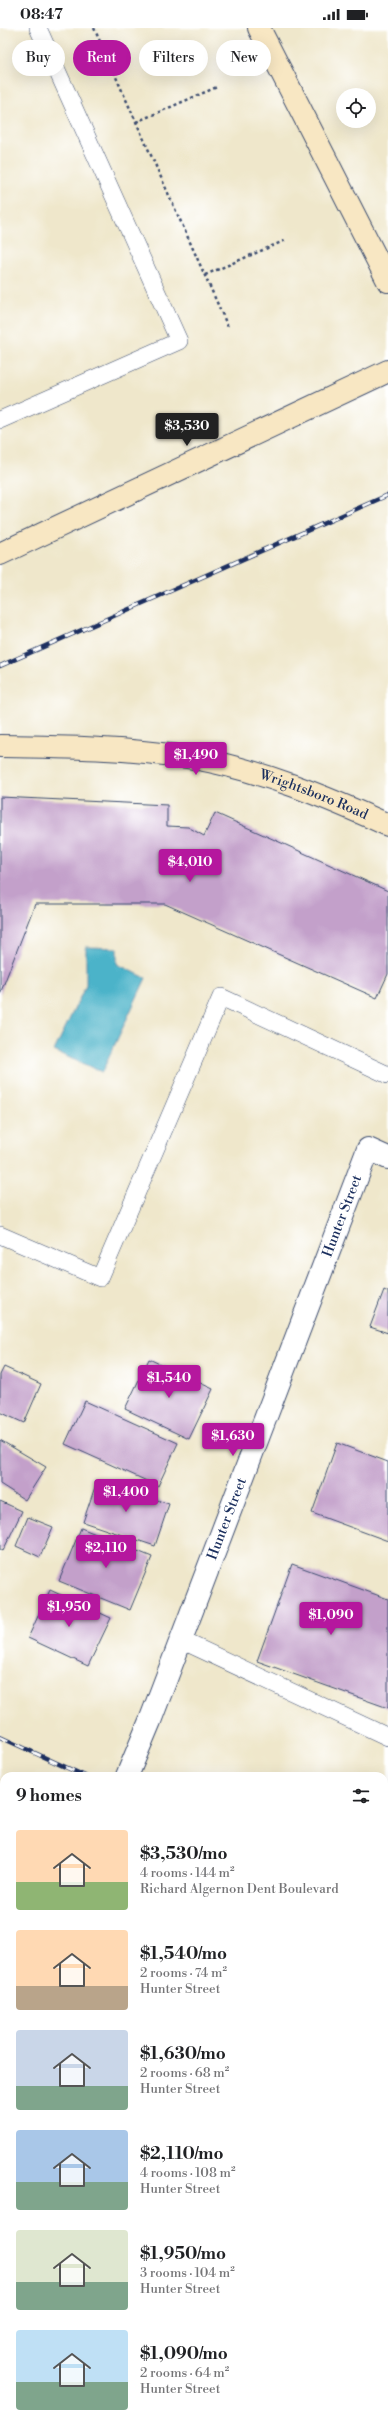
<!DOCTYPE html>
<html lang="en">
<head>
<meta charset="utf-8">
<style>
  body { margin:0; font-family:"Libre Bodoni",serif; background:#f6f6f6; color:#202124; height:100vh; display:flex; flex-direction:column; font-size:15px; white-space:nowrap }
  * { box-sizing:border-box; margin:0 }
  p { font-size:13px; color:#757577 }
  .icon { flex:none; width:22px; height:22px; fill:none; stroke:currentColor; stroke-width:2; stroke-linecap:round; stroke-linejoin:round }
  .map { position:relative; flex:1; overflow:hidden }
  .drawer { position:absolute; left:0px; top:1744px; width:388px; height:656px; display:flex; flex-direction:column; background:#fff; border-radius:12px 12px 0 0; box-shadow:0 4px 16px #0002 }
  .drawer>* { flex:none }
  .top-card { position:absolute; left:12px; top:12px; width:364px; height:36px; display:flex; gap:8px }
  .buttons { position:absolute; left:336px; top:60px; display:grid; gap:8px }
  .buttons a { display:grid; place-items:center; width:40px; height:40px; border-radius:50%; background:#fff; box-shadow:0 4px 16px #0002; font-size:20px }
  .price { position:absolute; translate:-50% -34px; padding:0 9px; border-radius:4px; background:#b5179e; color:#fff; font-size:13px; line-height:26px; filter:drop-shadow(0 1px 2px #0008) }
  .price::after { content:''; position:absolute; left:50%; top:24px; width:12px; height:9px; margin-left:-6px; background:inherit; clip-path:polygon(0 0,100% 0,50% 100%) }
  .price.current { background:#222; color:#fff }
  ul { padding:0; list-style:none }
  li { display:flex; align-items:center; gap:12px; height:100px; padding:0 16px }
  li span { display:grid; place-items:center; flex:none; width:112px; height:80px; border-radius:4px; color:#555 }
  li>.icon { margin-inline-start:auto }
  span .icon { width:48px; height:48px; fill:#fffc; stroke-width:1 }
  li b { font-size:17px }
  h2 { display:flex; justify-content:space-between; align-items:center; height:48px; padding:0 16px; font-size:17px }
  .tag { padding:0 14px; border-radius:18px; background:#fff; box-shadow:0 4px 16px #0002; font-size:14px; line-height:36px }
  .tag.current { background:#b5179e; color:#fff }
  .status { display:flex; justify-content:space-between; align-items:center; height:28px; padding:0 20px; background:#fff; direction:ltr }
  .status svg { height:11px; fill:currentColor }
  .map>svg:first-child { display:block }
  .water { fill:#4bb3c9; stroke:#337194 }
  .building { fill:#c3a0ca }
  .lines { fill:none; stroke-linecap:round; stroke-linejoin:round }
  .lane-casing { stroke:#3b4b6e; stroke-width:18 }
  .street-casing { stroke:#3b4b6e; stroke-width:24 }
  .secondary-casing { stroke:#3b4b6e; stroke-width:24 }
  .path { stroke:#3b4b6e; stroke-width:2.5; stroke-dasharray:3 3; stroke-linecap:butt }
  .lane { stroke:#fff; stroke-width:17 }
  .street { stroke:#fff; stroke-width:22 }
  .secondary { stroke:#f8e7c3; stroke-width:22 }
  .rail-casing { stroke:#1b2f5e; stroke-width:4.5 }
  .rail { stroke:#fff; stroke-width:3; stroke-dasharray:9; stroke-linecap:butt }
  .labels { text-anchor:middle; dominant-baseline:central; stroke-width:3; stroke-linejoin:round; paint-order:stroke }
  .street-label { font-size:14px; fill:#1b2f5e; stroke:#fff }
</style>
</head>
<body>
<div class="status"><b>08:47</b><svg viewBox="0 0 49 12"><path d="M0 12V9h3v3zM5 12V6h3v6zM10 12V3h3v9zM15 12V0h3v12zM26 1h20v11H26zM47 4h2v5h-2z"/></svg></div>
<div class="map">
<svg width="388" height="2400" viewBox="0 0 388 2400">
  <rect width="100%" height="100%" fill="#fff"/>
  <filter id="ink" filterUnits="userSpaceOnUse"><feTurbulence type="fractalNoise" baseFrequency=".025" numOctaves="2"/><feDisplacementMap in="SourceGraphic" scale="8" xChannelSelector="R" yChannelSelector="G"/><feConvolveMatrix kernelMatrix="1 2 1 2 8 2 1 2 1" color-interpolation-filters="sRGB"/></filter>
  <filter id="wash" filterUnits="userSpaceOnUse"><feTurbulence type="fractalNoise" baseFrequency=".012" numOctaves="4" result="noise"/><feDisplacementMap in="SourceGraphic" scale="16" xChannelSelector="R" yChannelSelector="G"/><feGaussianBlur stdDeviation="0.9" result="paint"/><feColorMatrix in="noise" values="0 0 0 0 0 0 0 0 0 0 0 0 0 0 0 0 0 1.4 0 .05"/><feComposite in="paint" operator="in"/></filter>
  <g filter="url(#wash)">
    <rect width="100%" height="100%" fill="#efe7cb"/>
    <path class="water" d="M 86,919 L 117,920 L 117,936 L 146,950 L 102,1044 L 54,1023 L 86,957 Z"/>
    <g id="blocks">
      <g class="building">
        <path d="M 0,769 L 167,777 L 167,798 L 188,799 L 204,808 L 215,785 L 388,863 L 388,946 L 377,970 L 165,876 L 35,876 L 0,966 Z"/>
        <path d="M 384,1262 L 388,1264 L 388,1305 L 370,1299 Z"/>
        <path d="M 149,1331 L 213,1361 L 189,1411 L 125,1381 Z"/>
        <path d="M 4,1339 L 41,1356 L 24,1395 L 0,1384 L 0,1347 Z"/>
        <path d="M 85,1373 L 178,1415 L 158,1458 L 65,1416 Z"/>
        <path d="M 0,1412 L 46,1439 L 25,1472 L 0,1456 Z"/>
        <path d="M 337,1415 L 388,1434 L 388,1513 L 312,1485 Z"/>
        <path d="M 97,1453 L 169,1476 L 155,1518 L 83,1494 Z"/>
        <path d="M 0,1473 L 22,1483 L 3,1523 L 0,1521 Z"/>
        <path d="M 28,1489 L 53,1499 L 40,1529 L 16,1518 Z"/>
        <path d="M 81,1500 L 152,1529 L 130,1582 L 59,1553 Z"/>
        <path d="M 292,1536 L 388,1571 L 388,1680 L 257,1633 Z"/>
        <path d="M 50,1562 L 111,1590 L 88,1638 L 28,1610 Z"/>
        <path d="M 384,2072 L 388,2074 L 388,2282 L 384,2281 Z"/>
        <path d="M 0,2216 L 4,2217 L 4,2328 L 0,2326 Z"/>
        <path d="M 107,2396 L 213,2396 L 212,2400 L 106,2400 Z"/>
      </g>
    </g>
  </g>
  <g filter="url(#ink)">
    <use href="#blocks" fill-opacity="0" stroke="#3b4b6e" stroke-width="1"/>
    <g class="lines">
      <defs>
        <g id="lane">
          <path d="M 0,392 L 179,313 L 38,0"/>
          <path d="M 0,1207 L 100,1250 L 221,969 L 388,1047"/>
          <path d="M 181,1612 L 388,1709"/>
          <path d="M 0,2364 L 4,2366"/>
          <path d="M 44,2400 L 46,2396"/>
        </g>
        <g id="street">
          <path id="s1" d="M 127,1748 L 150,1693 L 368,1121 L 388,1130"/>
          <path d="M 0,1830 L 4,1832"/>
          <path d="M 384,2012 L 388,2014"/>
          <path d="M 0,2063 L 4,2054"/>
        </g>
        <g id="secondary">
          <path d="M 259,0 L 388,253"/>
          <path d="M 0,526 L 388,343"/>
          <path id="s2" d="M 0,718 C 65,719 129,720 193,730 C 261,742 326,769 388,797"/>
        </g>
      </defs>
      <use href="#lane" class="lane-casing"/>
      <use href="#street" class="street-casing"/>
      <use href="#secondary" class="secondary-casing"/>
      <g class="path">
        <path d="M 94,0 L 228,299"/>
        <path d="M 136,94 L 217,59"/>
        <path d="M 205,247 L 286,212"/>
      </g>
      <use href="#lane" class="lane"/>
      <use href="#street" class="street"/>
      <use href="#secondary" class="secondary"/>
      <defs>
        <g id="rail">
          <path d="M 0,638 L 388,467"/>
          <path d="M 0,1709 L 85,1748"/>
          <path d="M 384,1886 L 388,1888"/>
        </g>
      </defs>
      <use href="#rail" class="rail-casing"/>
      <use href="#rail" class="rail"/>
    </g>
  </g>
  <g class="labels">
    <g class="street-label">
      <text stroke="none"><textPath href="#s2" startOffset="320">Wrightsboro Road</textPath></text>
      <text stroke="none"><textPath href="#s1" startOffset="600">Hunter Street</textPath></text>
      <text stroke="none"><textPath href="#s1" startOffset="276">Hunter Street</textPath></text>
    </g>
  </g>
</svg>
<div class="buttons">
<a><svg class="icon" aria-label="locate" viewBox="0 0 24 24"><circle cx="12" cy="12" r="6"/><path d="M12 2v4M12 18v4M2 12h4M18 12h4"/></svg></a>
</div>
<b class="price current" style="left:187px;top:419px">$3,530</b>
<b class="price" style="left:196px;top:748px">$1,490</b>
<b class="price" style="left:190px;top:855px">$4,010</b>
<b class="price" style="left:169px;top:1371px">$1,540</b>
<b class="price" style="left:233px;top:1429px">$1,630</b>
<b class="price" style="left:126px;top:1485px">$1,400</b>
<b class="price" style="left:106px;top:1541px">$2,110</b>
<b class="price" style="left:69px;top:1600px">$1,950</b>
<b class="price" style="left:331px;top:1608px">$1,090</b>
<div class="top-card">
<a class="tag">Buy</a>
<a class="tag current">Rent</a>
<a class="tag">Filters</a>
<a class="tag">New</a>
</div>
<section class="drawer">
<h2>9 homes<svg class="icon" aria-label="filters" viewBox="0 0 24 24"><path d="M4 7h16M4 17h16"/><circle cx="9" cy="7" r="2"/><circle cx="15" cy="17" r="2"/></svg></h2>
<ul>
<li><span style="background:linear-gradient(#ffd9b3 65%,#8fb573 0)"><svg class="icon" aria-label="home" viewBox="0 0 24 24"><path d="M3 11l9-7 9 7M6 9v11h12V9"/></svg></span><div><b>$3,530/mo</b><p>4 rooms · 144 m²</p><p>Richard Algernon Dent Boulevard</p></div></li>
<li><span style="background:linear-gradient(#ffd9b3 70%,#b9a48a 0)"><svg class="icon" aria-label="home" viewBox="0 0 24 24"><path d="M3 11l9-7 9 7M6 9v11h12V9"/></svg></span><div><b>$1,540/mo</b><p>2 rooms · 74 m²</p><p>Hunter Street</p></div></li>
<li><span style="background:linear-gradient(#c9d6e8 70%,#7fa58c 0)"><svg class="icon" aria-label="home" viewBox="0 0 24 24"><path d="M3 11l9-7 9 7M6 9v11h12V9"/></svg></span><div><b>$1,630/mo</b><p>2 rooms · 68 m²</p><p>Hunter Street</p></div></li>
<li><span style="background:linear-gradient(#a9c7e8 65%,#7fa58c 0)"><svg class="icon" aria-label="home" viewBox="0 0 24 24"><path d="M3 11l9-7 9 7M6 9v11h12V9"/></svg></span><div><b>$2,110/mo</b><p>4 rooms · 108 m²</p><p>Hunter Street</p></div></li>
<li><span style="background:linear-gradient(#dfe7d0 65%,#7fa58c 0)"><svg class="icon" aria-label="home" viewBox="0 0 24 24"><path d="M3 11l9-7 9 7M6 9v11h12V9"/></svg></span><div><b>$1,950/mo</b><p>3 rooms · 104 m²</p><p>Hunter Street</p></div></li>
<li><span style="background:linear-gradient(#bfe0f5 65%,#7fa58c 0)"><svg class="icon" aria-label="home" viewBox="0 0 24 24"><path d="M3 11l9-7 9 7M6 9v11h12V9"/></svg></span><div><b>$1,090/mo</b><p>2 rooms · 64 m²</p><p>Hunter Street</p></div></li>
</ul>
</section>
</div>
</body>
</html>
